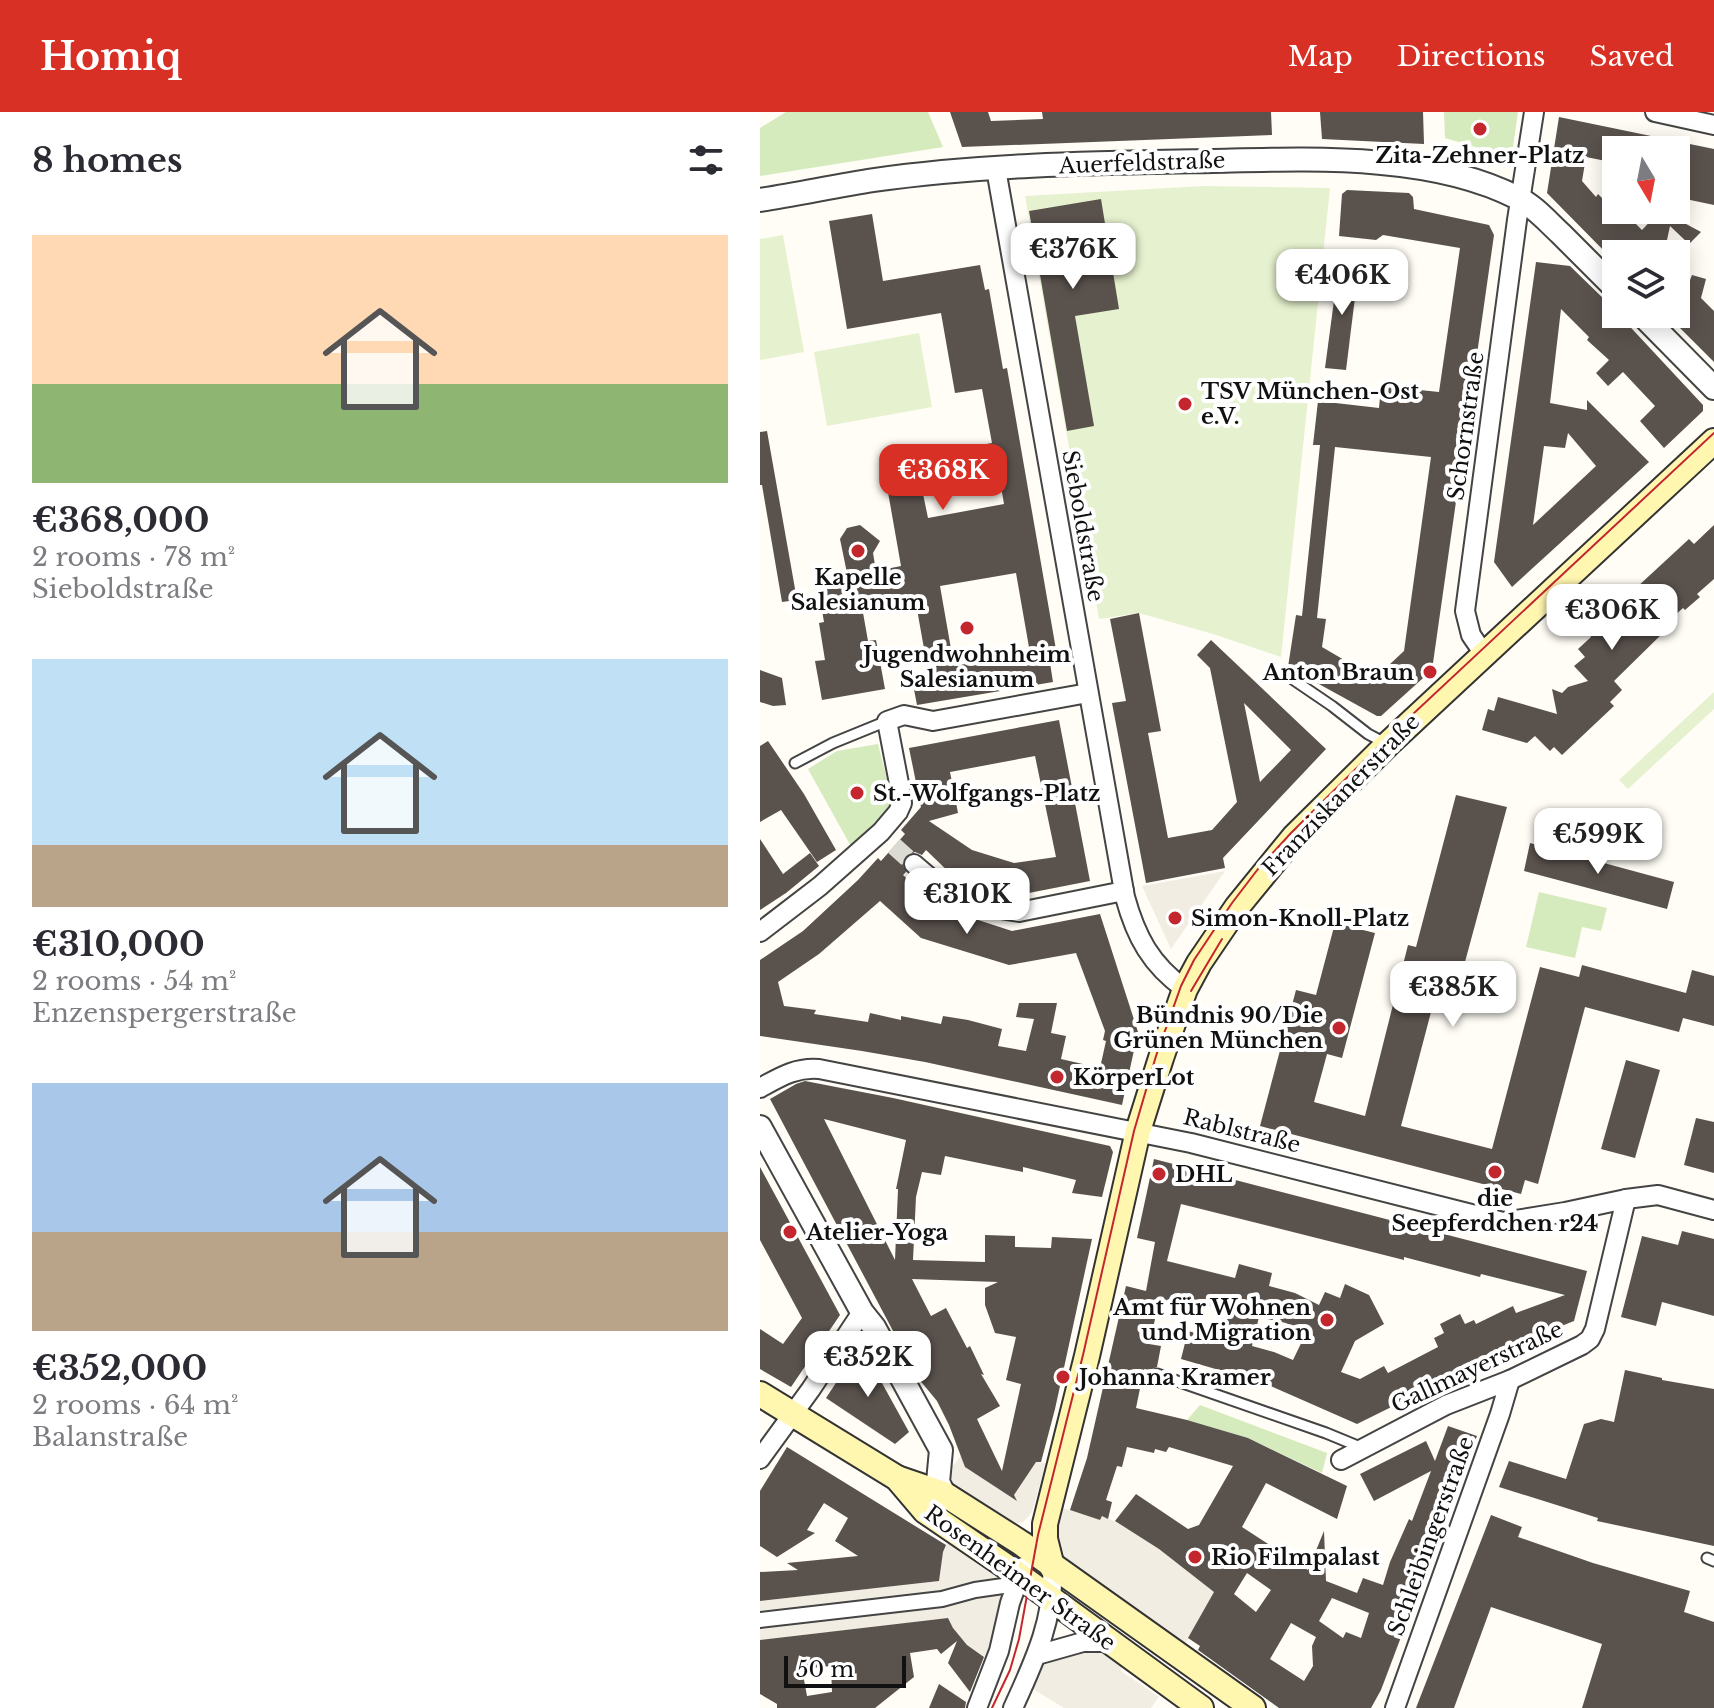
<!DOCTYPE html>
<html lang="en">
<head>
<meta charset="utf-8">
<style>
  body { margin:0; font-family:"Libre Baskerville",serif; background:#f2f2f3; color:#2b2b33; height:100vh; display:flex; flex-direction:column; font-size:30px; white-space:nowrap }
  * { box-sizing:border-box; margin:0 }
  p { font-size:26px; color:#7c7c81 }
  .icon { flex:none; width:44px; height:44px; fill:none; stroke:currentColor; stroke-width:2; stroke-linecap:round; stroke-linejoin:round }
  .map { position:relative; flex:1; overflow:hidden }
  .side { display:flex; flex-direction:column; background:#fff; width:760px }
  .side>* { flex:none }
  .needle { width:52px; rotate:170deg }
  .tools { position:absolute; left:842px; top:24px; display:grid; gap:16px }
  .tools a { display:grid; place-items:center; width:88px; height:88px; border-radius:0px; background:#fff; box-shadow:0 4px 20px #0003; font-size:40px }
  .scale { position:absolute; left:24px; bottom:20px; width:122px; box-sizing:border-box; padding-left:8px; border:4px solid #111; border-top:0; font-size:22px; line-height:28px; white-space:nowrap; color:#111; -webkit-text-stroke:6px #fff; paint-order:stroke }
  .price { position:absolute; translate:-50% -68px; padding:0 18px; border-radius:16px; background:#fff; color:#222; font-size:26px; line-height:52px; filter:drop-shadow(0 2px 4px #0008) }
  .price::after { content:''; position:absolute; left:50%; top:48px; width:24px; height:18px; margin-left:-12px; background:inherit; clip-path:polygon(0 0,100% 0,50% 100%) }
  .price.on { background:#d93025; color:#fff }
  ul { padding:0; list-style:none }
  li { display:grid; align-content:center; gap:16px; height:424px; padding:0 32px }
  li span { display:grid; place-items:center; height:248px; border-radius:0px; color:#555 }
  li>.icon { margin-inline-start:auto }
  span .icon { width:144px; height:144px; fill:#fffc; stroke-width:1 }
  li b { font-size:34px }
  h2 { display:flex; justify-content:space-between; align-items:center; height:96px; padding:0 32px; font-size:34px }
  header { display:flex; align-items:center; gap:48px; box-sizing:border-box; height:112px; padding:0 40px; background:#d93025; color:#fff }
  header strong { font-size:38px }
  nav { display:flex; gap:44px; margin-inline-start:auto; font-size:28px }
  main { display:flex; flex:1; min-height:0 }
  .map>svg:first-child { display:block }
  .green { fill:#d5ebbd }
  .pitch { fill:#e6f2cf }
  .plaza { fill:#f1ede2 }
  .building { fill:#5a524d; fill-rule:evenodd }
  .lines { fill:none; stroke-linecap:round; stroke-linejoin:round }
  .minor-tunnel { stroke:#dbdad3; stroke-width:18; stroke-dasharray:18 9; stroke-linecap:butt }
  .service-casing { stroke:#444; stroke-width:13 }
  .pedestrian-casing { stroke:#444; stroke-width:18 }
  .minor-casing { stroke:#444; stroke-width:22 }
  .tertiary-casing { stroke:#444; stroke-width:26 }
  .secondary-casing { stroke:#333; stroke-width:28 }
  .service { stroke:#fff; stroke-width:9 }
  .pedestrian { stroke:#fff; stroke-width:14 }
  .minor { stroke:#fff; stroke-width:18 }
  .tertiary { stroke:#fff; stroke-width:22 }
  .secondary { stroke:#fff6b0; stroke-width:24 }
  .tram { stroke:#c4262e; stroke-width:2 }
  .poi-dot { fill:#c4262e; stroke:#fff; stroke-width:3 }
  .labels { text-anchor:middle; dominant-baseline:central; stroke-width:8; stroke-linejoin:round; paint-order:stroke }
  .poi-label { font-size:22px; font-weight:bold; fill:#111; stroke:#fff; text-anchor:start }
  .street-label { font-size:22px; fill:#111; stroke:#fff }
</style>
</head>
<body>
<header>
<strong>Homiq</strong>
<nav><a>Map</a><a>Directions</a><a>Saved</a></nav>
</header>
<main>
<section class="side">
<h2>8 homes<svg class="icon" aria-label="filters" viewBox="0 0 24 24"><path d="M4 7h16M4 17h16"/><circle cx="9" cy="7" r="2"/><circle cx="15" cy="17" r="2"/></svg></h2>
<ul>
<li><span style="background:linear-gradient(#ffd9b3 60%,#8fb573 0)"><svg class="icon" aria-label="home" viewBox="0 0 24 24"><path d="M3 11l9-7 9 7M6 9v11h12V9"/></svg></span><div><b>€368,000</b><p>2 rooms · 78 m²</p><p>Sieboldstraße</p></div></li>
<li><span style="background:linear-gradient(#bfe0f5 75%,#b9a48a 0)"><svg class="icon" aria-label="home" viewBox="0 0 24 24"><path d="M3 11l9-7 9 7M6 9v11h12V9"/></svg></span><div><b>€310,000</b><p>2 rooms · 54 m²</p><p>Enzenspergerstraße</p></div></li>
<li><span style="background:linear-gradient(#a9c7e8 60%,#b9a48a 0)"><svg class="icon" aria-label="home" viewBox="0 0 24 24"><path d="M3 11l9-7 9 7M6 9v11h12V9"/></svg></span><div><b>€352,000</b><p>2 rooms · 64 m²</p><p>Balanstraße</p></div></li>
</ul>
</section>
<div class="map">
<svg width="954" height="1596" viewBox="0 0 954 1596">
  <rect width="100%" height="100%" fill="#fffdf5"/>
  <g class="green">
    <path d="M 26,0 L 168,0 L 183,35 L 0,64 L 0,16 Z"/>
    <path d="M 684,0 L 758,0 L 751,49 L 736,41 L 685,26 Z"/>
    <path d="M 118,632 L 133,691 L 112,719 L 93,738 L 48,657 L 77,639 Z"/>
    <path d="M 779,780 L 847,796 L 841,819 L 822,815 L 815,846 L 766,835 Z"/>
    <path d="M 440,1293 L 567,1341 L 562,1361 L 488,1326 L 427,1308 Z"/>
  </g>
  <g class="pitch">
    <path d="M 443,74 L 570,76 L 521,545 L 453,522 L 379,501 L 339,507 L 265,84 Z"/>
    <path d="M 23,123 L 44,240 L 0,248 L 0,127 Z"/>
    <path d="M 159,221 L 172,295 L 67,314 L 54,240 Z"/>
    <path d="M 954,580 L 954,597 L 868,677 L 859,668 Z"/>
  </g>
  <g class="plaza">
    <path d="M 465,759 L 411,837 L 382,774 Z"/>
    <path d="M 201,1344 L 205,1355 L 252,1386 L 276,1350 L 286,1351 L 272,1400 L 268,1405 L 263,1410 L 252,1413 L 189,1377 L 183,1365 Z"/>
    <path d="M 303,1396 L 340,1408 L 342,1404 L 358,1411 L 399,1437 L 454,1480 L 421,1540 L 303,1448 L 295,1430 Z"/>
    <path d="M 189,1428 L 238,1461 L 243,1474 L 244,1481 L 230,1548 L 207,1533 L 193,1516 L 188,1506 L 0,1528 L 0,1489 L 179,1469 L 183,1440 Z"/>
    <path d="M 339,1537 L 362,1551 L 361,1559 L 399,1585 L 391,1596 L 304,1596 L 273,1577 L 282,1555 L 293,1543 Z"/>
  </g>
  <g class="building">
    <path d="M 190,0 L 228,0 L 231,9 L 283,7 L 282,0 L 511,0 L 512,23 L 202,35 Z"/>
    <path d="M 560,0 L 663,0 L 664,32 L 562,27 Z"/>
    <path d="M 799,5 L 954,37 L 954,93 L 916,85 L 916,38 L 856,38 L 856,51 L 826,45 L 822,69 L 836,85 L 838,82 L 864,108 L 868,104 L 882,118 L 897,102 L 894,98 L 900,98 L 941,120 L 929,132 L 910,114 L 904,142 L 856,142 L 856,151 L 787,81 Z"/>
    <path d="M 587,78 L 649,81 L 653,85 L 654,97 L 729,113 L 734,123 L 672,558 L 621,604 L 617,604 L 528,555 L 536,503 L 542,504 L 560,333 L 553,333 L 558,289 L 619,296 L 621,274 L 679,280 L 700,136 L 623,123 L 616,128 L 579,124 L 582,82 ZM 575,335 L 671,345 L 644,539 L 615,566 L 562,535 L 566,507 L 557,506 Z"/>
    <path d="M 341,87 L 359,197 L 315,204 L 334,314 L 307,319 L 269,99 Z"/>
    <path d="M 112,102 L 123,169 L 220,153 L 225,178 L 229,177 L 243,257 L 247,256 L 298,549 L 290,551 L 293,570 L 157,593 L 151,562 L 168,559 L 155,486 L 102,495 L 108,529 L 116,528 L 125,577 L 62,588 L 55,549 L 65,548 L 59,511 L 64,510 L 61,492 L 67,491 L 64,470 L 88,466 L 80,427 L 87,416 L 100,413 L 120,429 L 113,441 L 116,459 L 141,454 L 122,346 L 156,340 L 157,344 L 232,331 L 222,277 L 195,281 L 181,201 L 87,217 L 69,109 ZM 239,363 L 244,392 L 168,406 L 162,377 ZM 256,461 L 270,541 L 194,554 L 180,474 Z"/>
    <path d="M 776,150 L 810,154 L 847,190 L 943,293 L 943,299 L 904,336 L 880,309 L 895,294 L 863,260 L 848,274 L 836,261 L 849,248 L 827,228 L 829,225 L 801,197 L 790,291 L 827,298 L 827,288 L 889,350 L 752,475 L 734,450 ZM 808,321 L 836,354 L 773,413 L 784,334 L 805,336 Z"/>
    <path d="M 579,151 L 599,153 L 586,258 L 565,256 Z"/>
    <path d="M 916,160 L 928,173 L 932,163 L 946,167 L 941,186 L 954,199 L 954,250 L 906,202 L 916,202 Z"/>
    <path d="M 7,319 L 37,488 L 22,490 L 2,373 L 0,373 L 0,320 Z"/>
    <path d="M 954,413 L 954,467 L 937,482 L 940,485 L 925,498 L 923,496 L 904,513 L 907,517 L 854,569 L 862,578 L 850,590 L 854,594 L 802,643 L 794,635 L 790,639 L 775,624 L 767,631 L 722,618 L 728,597 L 734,599 L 738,585 L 797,602 L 792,577 L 802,581 L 808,575 L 828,569 L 814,554 L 825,545 L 818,537 L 830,526 L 842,508 L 847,508 L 865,490 L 863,488 L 929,427 L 934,432 Z"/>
    <path d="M 379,501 L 401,619 L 388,621 L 408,726 L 452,718 L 477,690 L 450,556 L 437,543 L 451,528 L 566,637 L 463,746 L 465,756 L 386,771 L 352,591 L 366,589 L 350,507 ZM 484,591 L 531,638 L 500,670 Z"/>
    <path d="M 0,558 L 22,566 L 26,593 L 13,594 L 0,590 Z"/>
    <path d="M 299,608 L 330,769 L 254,784 L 193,764 L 166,738 L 162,743 L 155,740 L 145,744 L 142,751 L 146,760 L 143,763 L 178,795 L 252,819 L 340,802 L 378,920 L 362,993 L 165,950 L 102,939 L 0,924 L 0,848 L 43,819 L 98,768 L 118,746 L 121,749 L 145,722 L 141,718 L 161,695 L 149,636 ZM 275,644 L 296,745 L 254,751 L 212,738 L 169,709 L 198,701 L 190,660 ZM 120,789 L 161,826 L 249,853 L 316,841 L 345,919 L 343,928 L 346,929 L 340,956 L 301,947 L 306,924 L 291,921 L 297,891 L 259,891 L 256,905 L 274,907 L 266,939 L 238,934 L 242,917 L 208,908 L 183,904 L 181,912 L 141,904 L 141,908 L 110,901 L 108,910 L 54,902 L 56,898 L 24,894 L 18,870 L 59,842 Z"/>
    <path d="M 8,629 L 44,682 L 76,738 L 57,750 L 21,698 L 0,710 L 0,634 Z"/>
    <path d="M 696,683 L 747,695 L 699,872 L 680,866 L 641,1014 L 732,1037 L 780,855 L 819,865 L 822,853 L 926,881 L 932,858 L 954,864 L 954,914 L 923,906 L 919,920 L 825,895 L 778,1072 L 765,1068 L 761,1082 L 500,1014 L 536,878 L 556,883 L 575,811 L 615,821 L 582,946 L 567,942 L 554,990 L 605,1004 L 648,833 L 656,835 Z"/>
    <path d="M 0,727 L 23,762 L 50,741 L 59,754 L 26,781 L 0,798 Z"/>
    <path d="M 770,731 L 914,770 L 907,797 L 764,759 Z"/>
    <path d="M 866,948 L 900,958 L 875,1046 L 841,1037 Z"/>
    <path d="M 45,969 L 133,986 L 350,1034 L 353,1040 L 342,1085 L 312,1081 L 316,1068 L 263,1055 L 263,1060 L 185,1044 L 181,1063 L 162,1060 L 156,1085 L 153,1148 L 225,1150 L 225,1123 L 255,1124 L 255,1135 L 291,1136 L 292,1125 L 332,1127 L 295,1297 L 281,1350 L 276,1350 L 254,1383 L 257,1389 L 205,1355 L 189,1313 L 177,1289 L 158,1266 L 10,987 L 36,972 ZM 64,1007 L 146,1028 L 136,1077 L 138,1077 L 135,1148 ZM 152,1167 L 238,1170 L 225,1176 L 225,1193 L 235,1221 L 256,1225 L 246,1268 L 261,1272 L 242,1359 L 217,1307 L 240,1294 L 221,1262 L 224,1263 L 210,1234 L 207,1236 L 186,1196 L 171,1204 Z"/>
    <path d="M 936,1006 L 954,1010 L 954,1061 L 924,1053 Z"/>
    <path d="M 394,1047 L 827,1159 L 814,1209 L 769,1227 L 597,1312 L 504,1271 L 421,1247 L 428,1219 L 462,1228 L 469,1199 L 411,1183 L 409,1195 L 399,1191 L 389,1232 L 401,1234 L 397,1255 L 390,1258 L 384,1257 L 376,1296 L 427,1308 L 488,1326 L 587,1374 L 577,1407 L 506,1371 L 482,1415 L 548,1458 L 564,1419 L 566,1469 L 597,1481 L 603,1466 L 623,1473 L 630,1450 L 649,1407 L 652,1409 L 671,1359 L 614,1389 L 600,1362 L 666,1329 L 675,1349 L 688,1314 L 717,1324 L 621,1578 L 611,1596 L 519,1596 L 438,1538 L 440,1534 L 428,1526 L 454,1480 L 399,1437 L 355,1409 L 376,1382 L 428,1417 L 439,1413 L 473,1354 L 409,1335 L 406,1340 L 395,1337 L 394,1341 L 367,1335 L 362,1355 L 357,1354 L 346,1388 L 352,1390 L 348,1407 L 342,1404 L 340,1408 L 310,1398 L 327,1346 L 366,1174 L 386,1179 L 395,1130 L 377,1126 ZM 421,1092 L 644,1148 L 644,1145 L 720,1165 L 721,1162 L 805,1183 L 756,1201 L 753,1194 L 716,1212 L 714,1208 L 705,1212 L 700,1202 L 680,1212 L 684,1221 L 674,1226 L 678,1235 L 628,1261 L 624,1254 L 600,1267 L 581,1260 L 595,1229 L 624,1212 L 609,1183 L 585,1172 L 580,1186 L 565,1180 L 559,1193 L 535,1181 L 509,1174 L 512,1161 L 479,1152 L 475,1166 L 407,1149 ZM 499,1205 L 526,1211 L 546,1221 L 533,1248 L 514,1240 L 492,1234 ZM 487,1461 L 511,1478 L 496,1500 L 474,1482 ZM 572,1486 L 609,1501 L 601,1526 L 586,1520 L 583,1526 L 559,1509 ZM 531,1511 L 556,1525 L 552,1534 L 553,1554 L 544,1569 L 510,1547 Z"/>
    <path d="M 0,1055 L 80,1203 L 31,1275 L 0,1257 L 0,1217 L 23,1232 L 42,1206 L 0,1128 Z"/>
    <path d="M 922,1119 L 954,1127 L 954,1204 L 902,1190 L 896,1214 L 861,1205 L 882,1124 L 918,1133 Z"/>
    <path d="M 101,1233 L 149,1320 L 135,1332 L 66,1286 Z"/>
    <path d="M 865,1258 L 902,1266 L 902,1268 L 954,1277 L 954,1434 L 837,1409 L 838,1406 L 739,1375 L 749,1349 L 806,1367 L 824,1312 L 841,1307 L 854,1310 Z"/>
    <path d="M 27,1335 L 186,1433 L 183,1440 L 179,1469 L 0,1489 L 0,1460 L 38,1458 L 27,1451 L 98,1444 L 75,1429 L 88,1406 L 64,1391 L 47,1418 L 55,1421 L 17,1445 L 0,1434 L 0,1379 Z"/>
    <path d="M 731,1403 L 762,1415 L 758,1425 L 833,1451 L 930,1479 L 924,1500 L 954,1510 L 954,1596 L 822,1596 L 842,1532 L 731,1495 L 694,1596 L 656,1596 Z"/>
    <path d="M 188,1506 L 193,1516 L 207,1533 L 224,1545 L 210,1580 L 188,1551 L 197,1529 L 181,1542 L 177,1537 L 150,1541 L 154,1565 L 115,1596 L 17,1596 L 17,1592 L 0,1582 L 0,1528 ZM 71,1554 L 72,1580 L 47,1584 L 42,1557 Z"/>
    <path d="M 179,1572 L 206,1590 L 205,1596 L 169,1596 Z"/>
  </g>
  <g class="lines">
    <path class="minor-tunnel" d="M 134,734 L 154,752"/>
    <defs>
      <g id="service">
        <path d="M 525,562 L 572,594 L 608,622 L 625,631"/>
        <path d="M 35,651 L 73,631 L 127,609"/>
        <path d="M 397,1262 L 566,1321 L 600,1335"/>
        <path d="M 947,1446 L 954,1449"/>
      </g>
      <path id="pedestrian" d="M 0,1508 L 182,1487 L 215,1478 L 243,1474"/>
      <g id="minor">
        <path d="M 895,0 L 954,13"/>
        <path d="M 236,57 L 365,785 C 376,825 391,853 425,877"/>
        <path d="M 724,542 L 711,523 L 705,499 L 757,108 L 774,0"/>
        <path d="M 154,752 L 181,775 L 204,786 L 234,796 L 259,800 L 364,779"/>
        <path d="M 0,820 L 60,774 L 121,720 L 138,700 L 142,691 L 141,682 L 127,609 L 144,603 L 173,609 L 328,581"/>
        <path d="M 0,976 C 20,965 36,955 59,957 L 431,1031 L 743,1110 L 805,1100 L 866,1087 L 898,1083 L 954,1098"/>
        <path d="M 0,1347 L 51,1277 L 102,1200"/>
        <path d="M 581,1348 L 686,1293 L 750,1268 L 822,1233 L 830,1227 L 835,1217 L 866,1087"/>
        <path d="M 277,1543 L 323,1530 L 348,1530"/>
        <path d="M 217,1596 L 239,1539 L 250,1491 L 263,1455"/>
        <path d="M 253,1596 C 274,1550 295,1506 292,1455"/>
        <path d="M 635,1596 L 740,1302 L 750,1268"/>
      </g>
      <g id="tertiary">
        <path d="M 0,88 C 38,82 76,74 114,68 C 226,52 340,51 453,49 C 549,47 671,41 758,86 C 774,94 787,109 800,121 C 819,140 837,158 856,177"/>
        <path d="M 881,202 L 954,276"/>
        <path d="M 0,1015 L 102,1200 L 114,1215 L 181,1338 L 178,1370 L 184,1382"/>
      </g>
      <g id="secondary">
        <path d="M 0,1282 L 137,1366 L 165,1399 L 253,1459 L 441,1596"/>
        <path d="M 137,1366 L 184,1382 L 261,1431 L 493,1596"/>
        <path d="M 292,1455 L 285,1427 L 285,1412 L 327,1244 L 378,1019 L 401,946 L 425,877 L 439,851 L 477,795 L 534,725 L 628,632 L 954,329"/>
      </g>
    </defs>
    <use href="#service" class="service-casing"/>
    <use href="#pedestrian" class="pedestrian-casing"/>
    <use href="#minor" class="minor-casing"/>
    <use href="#tertiary" class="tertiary-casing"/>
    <use href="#secondary" class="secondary-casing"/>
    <use href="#service" class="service"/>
    <use href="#pedestrian" class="pedestrian"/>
    <use href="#minor" class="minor"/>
    <use href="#tertiary" class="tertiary"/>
    <use href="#secondary" class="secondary"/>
    <g class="tram">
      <path d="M 431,879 L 462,827"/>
      <path d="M 232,1596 L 250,1558 L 259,1527 L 278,1423 L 323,1243 L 374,1019 L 396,944 L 421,874 L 434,848 L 472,791 L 498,757 L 531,721 L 623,630 L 954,321"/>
    </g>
  </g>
  <g class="poi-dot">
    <circle cx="720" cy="17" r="8"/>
    <circle cx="425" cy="292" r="8"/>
    <circle cx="98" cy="439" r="8"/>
    <circle cx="207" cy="516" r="8"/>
    <circle cx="670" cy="560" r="8"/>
    <circle cx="97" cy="681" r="8"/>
    <circle cx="415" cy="806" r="8"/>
    <circle cx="579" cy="916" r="8"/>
    <circle cx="297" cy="965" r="8"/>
    <circle cx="735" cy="1060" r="8"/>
    <circle cx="399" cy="1062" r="8"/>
    <circle cx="30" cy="1120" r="8"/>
    <circle cx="567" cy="1208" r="8"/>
    <circle cx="303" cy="1265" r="8"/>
    <circle cx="435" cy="1445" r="8"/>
  </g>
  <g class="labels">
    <g class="poi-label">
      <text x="720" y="43" text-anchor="middle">Zita-Zehner-Platz</text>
      <text x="441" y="279">TSV München-Ost<tspan x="441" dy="25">e.V.</tspan></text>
      <text x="98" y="465" text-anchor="middle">Kapelle<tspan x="98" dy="25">Salesianum</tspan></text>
      <text x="207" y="542" text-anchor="middle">Jugendwohnheim<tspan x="207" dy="25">Salesianum</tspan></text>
      <text x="654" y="560" text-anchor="end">Anton Braun</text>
      <text x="113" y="681">St.-Wolfgangs-Platz</text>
      <text x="431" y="806">Simon-Knoll-Platz</text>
      <text x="563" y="903" text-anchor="end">Bündnis 90/Die<tspan x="563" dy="25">Grünen München</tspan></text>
      <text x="313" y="965">KörperLot</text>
      <text x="415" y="1062">DHL</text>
      <text x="735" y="1086" text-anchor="middle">die<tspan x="735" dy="25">Seepferdchen r24</tspan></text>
      <text x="46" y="1120">Atelier-Yoga</text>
      <text x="551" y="1195" text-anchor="end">Amt für Wohnen<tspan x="551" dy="25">und Migration</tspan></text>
      <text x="319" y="1265">Johanna Kramer</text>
      <text x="451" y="1445">Rio Filmpalast</text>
    </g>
    <g class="street-label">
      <text transform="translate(382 51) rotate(-2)">Auerfeldstraße</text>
      <text transform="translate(706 314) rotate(-82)">Schornstraße</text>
      <text transform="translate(323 414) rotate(80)">Sieboldstraße</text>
      <text transform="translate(581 683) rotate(-46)">Franziskanerstraße</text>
      <text transform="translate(482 1019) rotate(14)">Rablstraße</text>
      <text transform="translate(717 1255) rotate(-25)">Gallmayerstraße</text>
      <text transform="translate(671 1424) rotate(-70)">Schleibingerstraße</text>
      <text transform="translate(260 1466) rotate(36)">Rosenheimer Straße</text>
    </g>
  </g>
</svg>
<div class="tools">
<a><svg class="needle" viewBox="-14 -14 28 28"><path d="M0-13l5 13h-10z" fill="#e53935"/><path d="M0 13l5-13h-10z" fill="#7c7c81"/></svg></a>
<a><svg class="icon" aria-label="layers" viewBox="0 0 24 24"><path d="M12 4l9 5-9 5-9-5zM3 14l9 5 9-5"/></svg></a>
</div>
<div class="scale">50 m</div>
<b class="price" style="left:313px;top:179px">€376K</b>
<b class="price" style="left:582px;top:205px">€406K</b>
<b class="price on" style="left:183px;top:400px">€368K</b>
<b class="price" style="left:852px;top:540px">€306K</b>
<b class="price" style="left:838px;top:764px">€599K</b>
<b class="price" style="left:207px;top:824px">€310K</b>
<b class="price" style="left:693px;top:917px">€385K</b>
<b class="price" style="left:108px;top:1287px">€352K</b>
</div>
</main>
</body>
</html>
